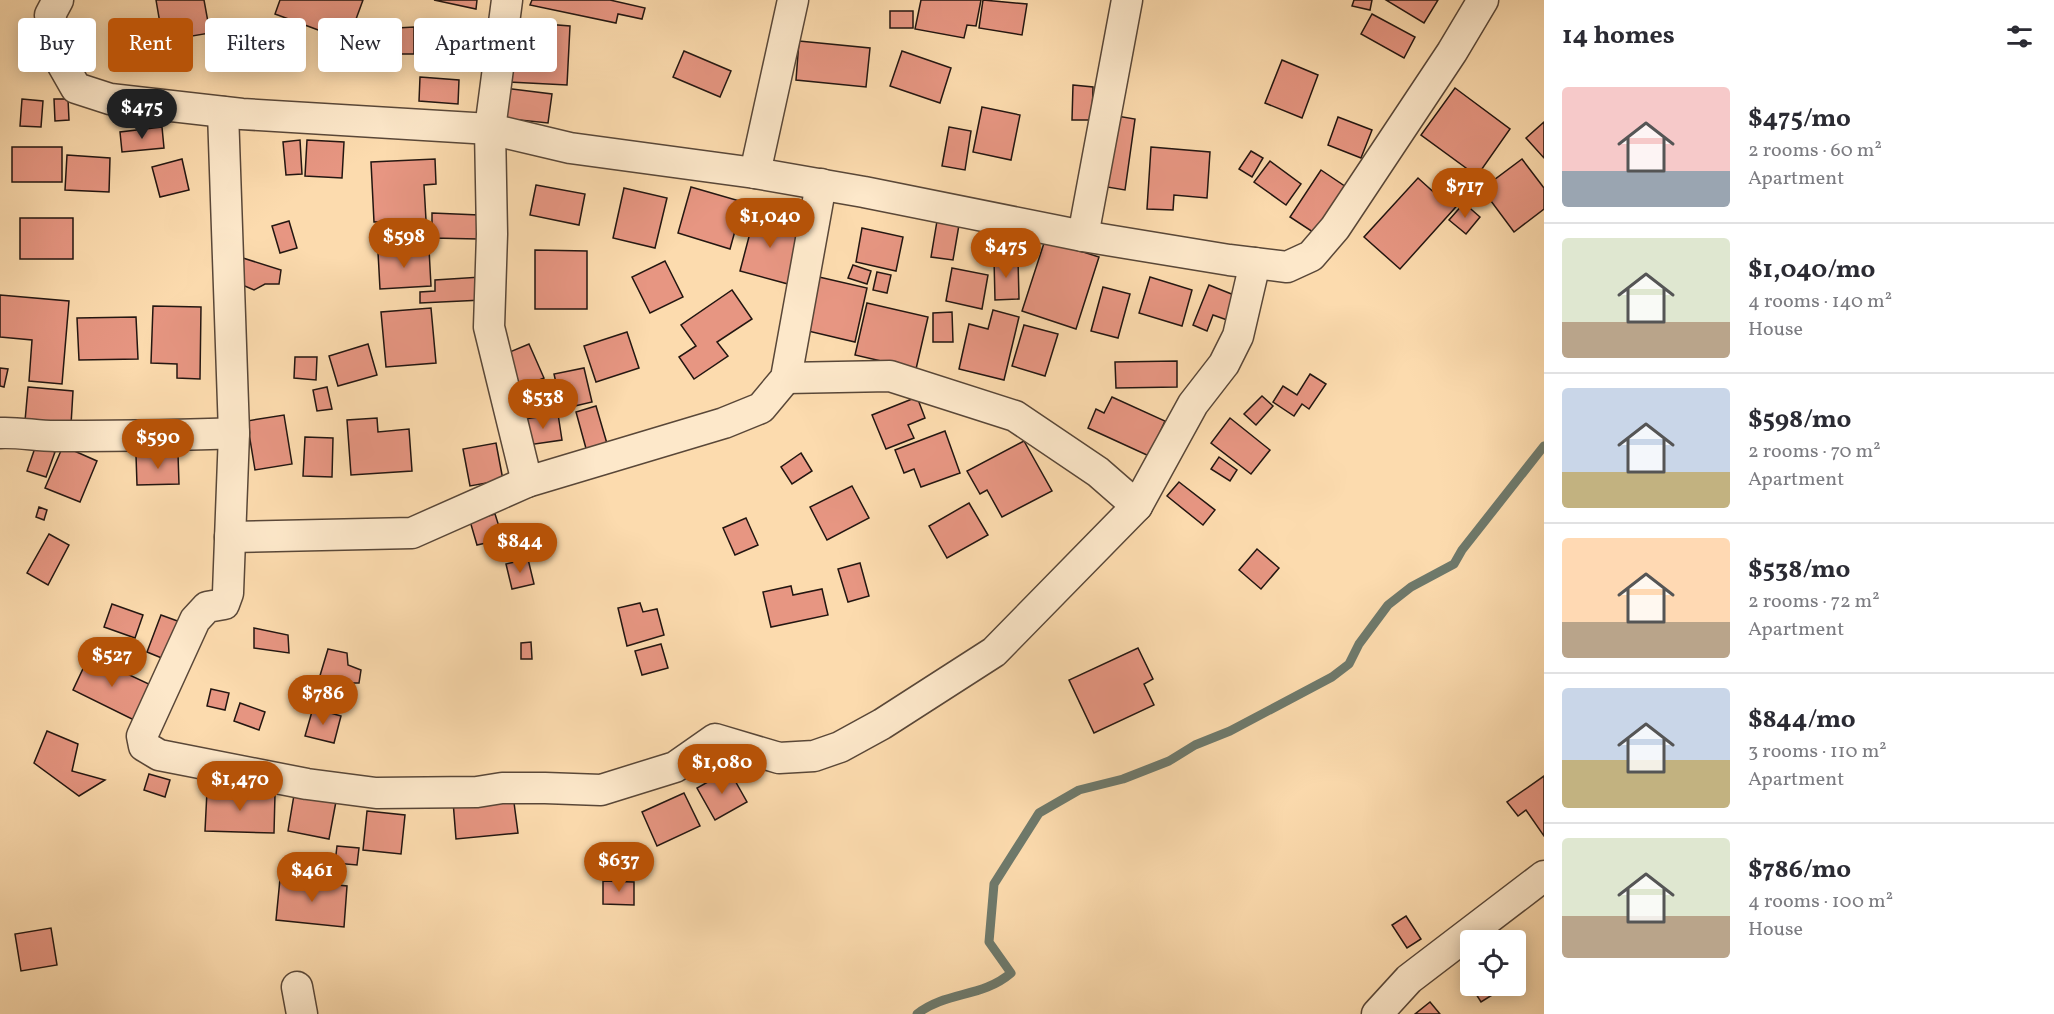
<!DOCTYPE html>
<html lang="en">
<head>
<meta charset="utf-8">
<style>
  body { margin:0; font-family:Vollkorn,serif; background:#f2f2f3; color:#2b2b33; height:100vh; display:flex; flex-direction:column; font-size:22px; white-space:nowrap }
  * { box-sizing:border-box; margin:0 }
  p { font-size:20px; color:#7c7c81 }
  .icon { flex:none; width:33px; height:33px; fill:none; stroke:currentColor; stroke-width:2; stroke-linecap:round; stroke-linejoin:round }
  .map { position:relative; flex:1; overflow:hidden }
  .side { display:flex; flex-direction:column; background:#fff; width:510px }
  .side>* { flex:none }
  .banner { position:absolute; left:18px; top:18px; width:570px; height:54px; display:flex; gap:12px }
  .buttons { position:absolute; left:1460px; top:930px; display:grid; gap:12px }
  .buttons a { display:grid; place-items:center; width:66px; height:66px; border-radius:6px; background:#fff; box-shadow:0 3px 15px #0003; font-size:30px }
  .price { position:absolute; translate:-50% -51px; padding:0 14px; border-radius:21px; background:#b45309; color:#fff; font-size:20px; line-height:39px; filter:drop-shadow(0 2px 3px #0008) }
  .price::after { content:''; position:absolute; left:50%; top:36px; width:18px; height:14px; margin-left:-9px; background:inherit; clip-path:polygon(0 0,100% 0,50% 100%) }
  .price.on { background:#222; color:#fff }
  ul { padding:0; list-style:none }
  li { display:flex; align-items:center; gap:18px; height:150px; padding:0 18px }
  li+li { border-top:2px solid #e1e1e2 }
  li span { display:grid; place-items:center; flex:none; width:168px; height:120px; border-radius:6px; color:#555 }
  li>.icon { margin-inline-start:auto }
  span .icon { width:72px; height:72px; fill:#fffc; stroke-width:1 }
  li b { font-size:26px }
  h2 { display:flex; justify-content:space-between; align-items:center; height:72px; padding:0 18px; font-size:26px }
  .chip { padding:0 21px; border-radius:6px; background:#fff; box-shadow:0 3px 15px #0003; font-size:21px; line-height:54px }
  .chip.on { background:#b45309; color:#fff }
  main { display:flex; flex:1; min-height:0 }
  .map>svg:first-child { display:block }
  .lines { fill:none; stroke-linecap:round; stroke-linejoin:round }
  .stream { stroke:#6e796b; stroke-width:9 }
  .building { fill:#e79682; stroke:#231611; stroke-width:1.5 }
  .street-casing { stroke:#594738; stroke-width:33 }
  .street { stroke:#fde8ca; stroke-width:30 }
</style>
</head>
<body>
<main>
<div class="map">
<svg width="1544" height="1014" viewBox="0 0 1544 1014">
  <rect width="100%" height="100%" fill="#fcdbae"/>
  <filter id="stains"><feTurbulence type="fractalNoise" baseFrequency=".00333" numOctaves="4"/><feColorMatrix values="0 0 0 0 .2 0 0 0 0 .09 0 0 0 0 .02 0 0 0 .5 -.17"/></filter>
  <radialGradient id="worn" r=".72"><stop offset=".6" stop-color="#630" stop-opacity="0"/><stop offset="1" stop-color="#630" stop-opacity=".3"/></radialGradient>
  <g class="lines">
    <path class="stream" d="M 917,1014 C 946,991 982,998 1011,973 L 989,942 L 994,884 L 1039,813 L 1079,790 L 1123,779 L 1169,761 L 1195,745 L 1230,731 L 1332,677 L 1349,664 L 1359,644 L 1388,605 L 1411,587 L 1454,564 L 1462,550 L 1544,446"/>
  </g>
  <g class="building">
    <path d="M 156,0 L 204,0 L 210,33 L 163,41 Z"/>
    <path d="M 280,0 L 363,0 L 348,41 L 275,14 Z"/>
    <path d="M 434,0 L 477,0 L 476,9 Z"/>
    <path d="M 532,0 L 610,0 L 645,8 L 642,19 L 618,14 L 616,23 L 530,5 Z"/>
    <path d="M 921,0 L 981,0 L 976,26 L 967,25 L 964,38 L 915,29 Z"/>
    <path d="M 983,0 L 1027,4 L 1022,35 L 979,28 Z"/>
    <path d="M 1354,0 L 1372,0 L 1370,10 L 1352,6 Z"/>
    <path d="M 1386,0 L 1438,0 L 1424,23 Z"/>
    <rect x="890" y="11" width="23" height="17"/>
    <path d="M 1372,14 L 1415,37 L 1404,58 L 1361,34 Z"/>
    <path d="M 520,22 L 570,26 L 567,85 L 509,82 L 511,42 L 519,42 Z"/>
    <path d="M 414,27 L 414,54 L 397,54 L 397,28 Z"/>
    <path d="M 799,41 L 870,48 L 866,87 L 796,80 Z"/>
    <path d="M 684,51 L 731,71 L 720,97 L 673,77 Z"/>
    <path d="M 902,51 L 951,68 L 940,103 L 890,86 Z"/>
    <path d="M 1282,60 L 1318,75 L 1302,118 L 1265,103 Z"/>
    <path d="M 420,77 L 459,80 L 458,104 L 419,101 Z"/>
    <path d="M 1073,85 L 1093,87 L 1092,120 L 1072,120 Z"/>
    <path d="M 504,88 L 552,94 L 548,123 L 500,118 Z"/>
    <path d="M 1455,88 L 1510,129 L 1477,176 L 1421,135 Z"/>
    <path d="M 22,99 L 43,101 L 41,127 L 20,126 Z"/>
    <path d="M 54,99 L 68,99 L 69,120 L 55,121 Z"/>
    <path d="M 982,107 L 1020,115 L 1011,160 L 973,152 Z"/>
    <path d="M 1111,115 L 1135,119 L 1125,190 L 1101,186 Z"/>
    <path d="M 1338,117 L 1372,130 L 1361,158 L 1328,145 Z"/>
    <path d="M 1544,122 L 1544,158 L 1526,138 Z"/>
    <path d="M 162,127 L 164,148 L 122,152 L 120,132 Z"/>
    <path d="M 949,127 L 971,131 L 965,170 L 942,166 Z"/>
    <path d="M 300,140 L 302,174 L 286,175 L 283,142 Z"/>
    <path d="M 307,140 L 344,142 L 342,178 L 305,176 Z"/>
    <rect x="12" y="147" width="50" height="35"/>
    <path d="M 1151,147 L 1210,152 L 1207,198 L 1174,195 L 1173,210 L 1147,209 Z"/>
    <path d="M 1251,151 L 1263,158 L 1252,177 L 1239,169 Z"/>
    <path d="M 67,155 L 110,158 L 109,192 L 65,190 Z"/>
    <path d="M 182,159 L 189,190 L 160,197 L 152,167 Z"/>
    <path d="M 435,159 L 436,184 L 424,185 L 426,220 L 374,222 L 371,162 Z"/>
    <path d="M 1522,159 L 1544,188 L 1544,209 L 1514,232 L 1482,189 Z"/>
    <path d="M 1270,161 L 1301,184 L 1286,205 L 1254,182 Z"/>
    <path d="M 1321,170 L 1352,191 L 1322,238 L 1290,217 Z"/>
    <path d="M 1418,178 L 1439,197 L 1450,186 L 1463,199 L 1400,269 L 1364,237 Z"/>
    <path d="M 536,185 L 585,194 L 579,225 L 530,215 Z"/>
    <path d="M 691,187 L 743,202 L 730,249 L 678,233 Z"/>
    <path d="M 624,188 L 667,198 L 655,248 L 613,238 Z"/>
    <path d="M 1464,203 L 1480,217 L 1466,234 L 1449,220 Z"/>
    <path d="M 756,210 L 782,217 L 779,226 L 801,232 L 788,284 L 740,271 Z"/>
    <path d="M 432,213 L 479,215 L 478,239 L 432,238 Z"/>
    <path d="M 938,215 L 960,219 L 953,260 L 931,257 Z"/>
    <rect x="20" y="218" width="53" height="41"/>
    <path d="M 289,221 L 297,248 L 280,253 L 272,226 Z"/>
    <path d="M 862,228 L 903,237 L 896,271 L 856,262 Z"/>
    <path d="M 1045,240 L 1099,257 L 1076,329 L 1022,311 Z"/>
    <path d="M 429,249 L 431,286 L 380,289 L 378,252 Z"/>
    <path d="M 535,250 L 587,251 L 587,309 L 535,309 Z"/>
    <path d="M 243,258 L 281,270 L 279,284 L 265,284 L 254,290 L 240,284 Z"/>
    <path d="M 994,259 L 1018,259 L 1019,299 L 995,300 Z"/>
    <path d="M 665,261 L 683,297 L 650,313 L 632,277 Z"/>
    <path d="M 853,265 L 871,271 L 867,284 L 848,278 Z"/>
    <path d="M 952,268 L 988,275 L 982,309 L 946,301 Z"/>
    <path d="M 877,272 L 891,275 L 887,293 L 873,290 Z"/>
    <path d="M 481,277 L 483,300 L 420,303 L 420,292 L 435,291 L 435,280 Z"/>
    <path d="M 819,277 L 867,288 L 855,342 L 808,331 Z"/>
    <path d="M 1150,277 L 1192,290 L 1182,326 L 1139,313 Z"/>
    <path d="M 1209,285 L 1239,297 L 1230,321 L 1213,315 L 1207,331 L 1193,325 Z"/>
    <path d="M 1103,287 L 1130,294 L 1118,338 L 1091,331 Z"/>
    <path d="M 732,290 L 752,319 L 717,342 L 728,356 L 694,379 L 679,357 L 696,346 L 681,325 Z"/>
    <path d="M 0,295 L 69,301 L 62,384 L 29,381 L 32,340 L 0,337 Z"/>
    <path d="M 867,303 L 928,317 L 916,369 L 855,355 Z"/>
    <path d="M 153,306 L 201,307 L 200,379 L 177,378 L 177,364 L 151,363 Z"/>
    <path d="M 431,308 L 436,363 L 386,367 L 381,312 Z"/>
    <path d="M 993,310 L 1019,317 L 1004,380 L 959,369 L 969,324 L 988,329 Z"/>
    <path d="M 952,312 L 953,342 L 933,342 L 933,313 Z"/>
    <path d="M 136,317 L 138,359 L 79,360 L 77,318 Z"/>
    <path d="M 1024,325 L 1058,334 L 1045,376 L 1012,366 Z"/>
    <path d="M 627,332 L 639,368 L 596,382 L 584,346 Z"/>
    <path d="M 368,344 L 377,375 L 338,386 L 329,356 Z"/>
    <path d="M 529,344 L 544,378 L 515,390 L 500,356 Z"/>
    <path d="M 295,357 L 317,357 L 316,380 L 294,378 Z"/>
    <path d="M 1177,361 L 1177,387 L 1116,388 L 1115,362 Z"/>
    <path d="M 0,368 L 8,369 L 4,387 L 0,386 Z"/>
    <path d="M 584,368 L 592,402 L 562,409 L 554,374 Z"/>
    <path d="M 1310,374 L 1326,384 L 1309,409 L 1302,404 L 1294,416 L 1273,402 L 1283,386 L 1297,395 Z"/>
    <path d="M 28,387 L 73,391 L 71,425 L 25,421 Z"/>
    <path d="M 327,387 L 332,409 L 317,411 L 313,390 Z"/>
    <path d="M 1262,396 L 1273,406 L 1256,425 L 1244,414 Z"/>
    <path d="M 917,397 L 925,418 L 908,425 L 914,438 L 886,449 L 872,415 Z"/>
    <path d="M 1112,397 L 1165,421 L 1149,456 L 1088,428 L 1096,409 L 1104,413 Z"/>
    <path d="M 596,406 L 608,447 L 587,452 L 576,412 Z"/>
    <path d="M 558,414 L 562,440 L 528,445 L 524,419 Z"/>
    <path d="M 284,415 L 292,464 L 255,470 L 247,421 Z"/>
    <path d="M 377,418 L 378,432 L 409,429 L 412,471 L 351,475 L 347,420 Z"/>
    <path d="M 1230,418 L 1270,450 L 1251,474 L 1211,443 Z"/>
    <path d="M 945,431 L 960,473 L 921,487 L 914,469 L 904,473 L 895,450 Z"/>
    <path d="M 305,437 L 333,438 L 332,477 L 303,476 Z"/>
    <path d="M 1024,441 L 1052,491 L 1002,517 L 987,490 L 980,494 L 967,471 Z"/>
    <path d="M 496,443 L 503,480 L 470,486 L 463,449 Z"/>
    <path d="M 36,445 L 55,452 L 46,477 L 27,471 Z"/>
    <path d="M 63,446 L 97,461 L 80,502 L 45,488 Z"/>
    <path d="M 801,453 L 812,471 L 792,484 L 781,467 Z"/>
    <path d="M 178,454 L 179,484 L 137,485 L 136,455 Z"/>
    <path d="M 1219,457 L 1237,470 L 1230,481 L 1211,469 Z"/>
    <path d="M 1179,482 L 1215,510 L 1203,525 L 1167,496 Z"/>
    <path d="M 852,486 L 869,518 L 827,540 L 810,507 Z"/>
    <path d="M 969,503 L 988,535 L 947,558 L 929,526 Z"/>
    <path d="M 39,507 L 47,510 L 44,520 L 36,517 Z"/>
    <path d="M 495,514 L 503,539 L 477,545 L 470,521 Z"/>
    <path d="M 746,518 L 758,545 L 735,555 L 723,528 Z"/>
    <path d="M 49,534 L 69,545 L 48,585 L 27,573 Z"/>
    <path d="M 1257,549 L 1279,568 L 1261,589 L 1239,570 Z"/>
    <path d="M 528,559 L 534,584 L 512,589 L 506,564 Z"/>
    <path d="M 860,563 L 869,596 L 848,602 L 838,569 Z"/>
    <path d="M 791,586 L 793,595 L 822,589 L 828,615 L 771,627 L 763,592 Z"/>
    <path d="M 640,603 L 643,612 L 657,609 L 664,635 L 627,646 L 618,608 Z"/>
    <path d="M 112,604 L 143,615 L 135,638 L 104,627 Z"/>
    <path d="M 161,615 L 183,623 L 169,661 L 147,652 Z"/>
    <path d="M 254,628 L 288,635 L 289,653 L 254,648 Z"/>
    <path d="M 531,642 L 532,659 L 521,659 L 521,643 Z"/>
    <path d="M 661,644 L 668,668 L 642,675 L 635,651 Z"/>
    <path d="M 1138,648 L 1153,679 L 1144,684 L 1154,705 L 1094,733 L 1069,680 Z"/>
    <path d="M 328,649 L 347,653 L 348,665 L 361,670 L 359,683 L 340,683 L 338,706 L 313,699 Z"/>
    <path d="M 89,656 L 151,685 L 134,720 L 73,690 Z"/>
    <path d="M 211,689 L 229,693 L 225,710 L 207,706 Z"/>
    <path d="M 240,703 L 265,712 L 259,730 L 234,721 Z"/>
    <path d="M 313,708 L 341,716 L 334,743 L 305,736 Z"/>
    <path d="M 47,731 L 78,744 L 72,771 L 105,780 L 79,796 L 34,763 Z"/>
    <path d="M 729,770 L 747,802 L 715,820 L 697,788 Z"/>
    <path d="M 149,774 L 170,780 L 165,797 L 144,790 Z"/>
    <path d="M 1544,776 L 1544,836 L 1526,810 L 1518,816 L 1507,802 Z"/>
    <path d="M 295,789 L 337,796 L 329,839 L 288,831 Z"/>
    <path d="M 207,791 L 275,794 L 274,833 L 205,831 Z"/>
    <path d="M 684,793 L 700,826 L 657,846 L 642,812 Z"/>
    <path d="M 513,795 L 518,833 L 456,839 L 453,801 Z"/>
    <path d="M 367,811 L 405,815 L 401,854 L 363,850 Z"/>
    <path d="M 337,846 L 359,848 L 357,865 L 335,863 Z"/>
    <path d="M 280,879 L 347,886 L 344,927 L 276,920 Z"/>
    <path d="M 603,881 L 634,882 L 634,905 L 603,904 Z"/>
    <path d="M 1406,916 L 1421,939 L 1407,948 L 1392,925 Z"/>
    <path d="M 51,928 L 57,965 L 21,971 L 15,934 Z"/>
    <path d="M 1471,986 L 1492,986 L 1497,992 L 1481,1002 Z"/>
    <path d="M 1430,1002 L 1440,1014 L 1415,1014 Z"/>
  </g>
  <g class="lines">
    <defs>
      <g id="street">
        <path d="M 58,0 L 50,15 L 60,60 L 76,88 L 110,99 L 242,114 L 490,129 L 570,148 L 755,173 L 864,192 L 1083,236 L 1229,260 L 1287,267 L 1311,256 L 1335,228 L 1452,52 L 1483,0"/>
        <path d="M 507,0 L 490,129 L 492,234 L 489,327 L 527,482"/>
        <path d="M 223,112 L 234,433 L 228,593 L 224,604 L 207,607 L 195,620 L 142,736 L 144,746 L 159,755 L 307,784 L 376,793 L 477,792 L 502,788 L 545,788 L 601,790 L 675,767 L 715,739 L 779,758 L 814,756 L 840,747 L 882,724 L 994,652 L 1137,506 L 1193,404 L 1224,364 L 1238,336 L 1255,263"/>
        <path d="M 755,173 L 793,0"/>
        <path d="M 1083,236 L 1127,0"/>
        <path d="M 786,378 L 890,376 L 1015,416 L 1098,472 L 1137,506"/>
        <path d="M 0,433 C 19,432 36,436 55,436 C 115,436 174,436 234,433"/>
        <path d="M 230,537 L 412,533 L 527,482 L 724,423 L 761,408 L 786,378 L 821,184"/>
        <path d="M 297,987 L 302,1014"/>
        <path d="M 1377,1014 L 1409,979 L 1544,876"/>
      </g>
    </defs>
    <use href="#street" class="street-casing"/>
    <use href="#street" class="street"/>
  </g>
  <rect width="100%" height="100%" filter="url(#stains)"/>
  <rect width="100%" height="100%" fill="url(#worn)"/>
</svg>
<div class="buttons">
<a><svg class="icon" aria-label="locate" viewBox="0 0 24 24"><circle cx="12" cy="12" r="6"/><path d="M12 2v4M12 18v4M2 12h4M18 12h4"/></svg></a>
</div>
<b class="price on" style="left:142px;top:140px">$475</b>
<b class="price" style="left:1465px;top:219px">$717</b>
<b class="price" style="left:770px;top:249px">$1,040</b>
<b class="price" style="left:404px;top:269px">$598</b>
<b class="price" style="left:1006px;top:279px">$475</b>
<b class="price" style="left:543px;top:430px">$538</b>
<b class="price" style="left:158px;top:470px">$590</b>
<b class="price" style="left:520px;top:574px">$844</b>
<b class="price" style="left:112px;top:688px">$527</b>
<b class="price" style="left:323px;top:726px">$786</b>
<b class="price" style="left:722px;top:795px">$1,080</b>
<b class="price" style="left:240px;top:812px">$1,470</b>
<b class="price" style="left:619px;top:893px">$637</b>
<b class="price" style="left:312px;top:903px">$461</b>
<div class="banner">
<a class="chip">Buy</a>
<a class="chip on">Rent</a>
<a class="chip">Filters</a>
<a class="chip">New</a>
<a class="chip">Apartment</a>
</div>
</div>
<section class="side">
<h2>14 homes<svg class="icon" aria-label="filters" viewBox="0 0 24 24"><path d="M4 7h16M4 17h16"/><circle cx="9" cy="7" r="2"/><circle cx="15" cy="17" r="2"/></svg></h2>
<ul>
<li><span style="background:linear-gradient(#f6c9c9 70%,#9aa5b1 0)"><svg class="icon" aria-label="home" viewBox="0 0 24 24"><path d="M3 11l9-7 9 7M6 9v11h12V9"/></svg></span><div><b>$475/mo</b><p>2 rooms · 60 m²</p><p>Apartment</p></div></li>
<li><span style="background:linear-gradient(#dfe7d0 70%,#b9a48a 0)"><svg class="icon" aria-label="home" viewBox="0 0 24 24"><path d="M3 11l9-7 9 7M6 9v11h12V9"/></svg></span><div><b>$1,040/mo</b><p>4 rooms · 140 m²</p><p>House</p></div></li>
<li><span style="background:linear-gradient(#c9d6e8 70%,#c2b280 0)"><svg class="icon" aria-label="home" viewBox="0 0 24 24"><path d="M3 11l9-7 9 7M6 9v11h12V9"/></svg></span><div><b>$598/mo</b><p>2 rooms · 70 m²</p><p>Apartment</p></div></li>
<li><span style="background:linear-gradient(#ffd9b3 70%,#b9a48a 0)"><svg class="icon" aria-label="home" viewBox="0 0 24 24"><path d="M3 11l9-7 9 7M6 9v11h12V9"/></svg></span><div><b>$538/mo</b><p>2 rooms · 72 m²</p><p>Apartment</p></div></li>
<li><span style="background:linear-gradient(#c9d6e8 60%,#c2b280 0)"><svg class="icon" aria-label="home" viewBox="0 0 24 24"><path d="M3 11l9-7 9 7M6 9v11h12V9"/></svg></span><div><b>$844/mo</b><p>3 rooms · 110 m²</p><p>Apartment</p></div></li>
<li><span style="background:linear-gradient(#dfe7d0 65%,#b9a48a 0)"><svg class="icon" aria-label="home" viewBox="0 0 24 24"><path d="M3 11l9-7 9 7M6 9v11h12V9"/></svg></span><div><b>$786/mo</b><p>4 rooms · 100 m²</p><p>House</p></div></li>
</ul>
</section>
</main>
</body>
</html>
